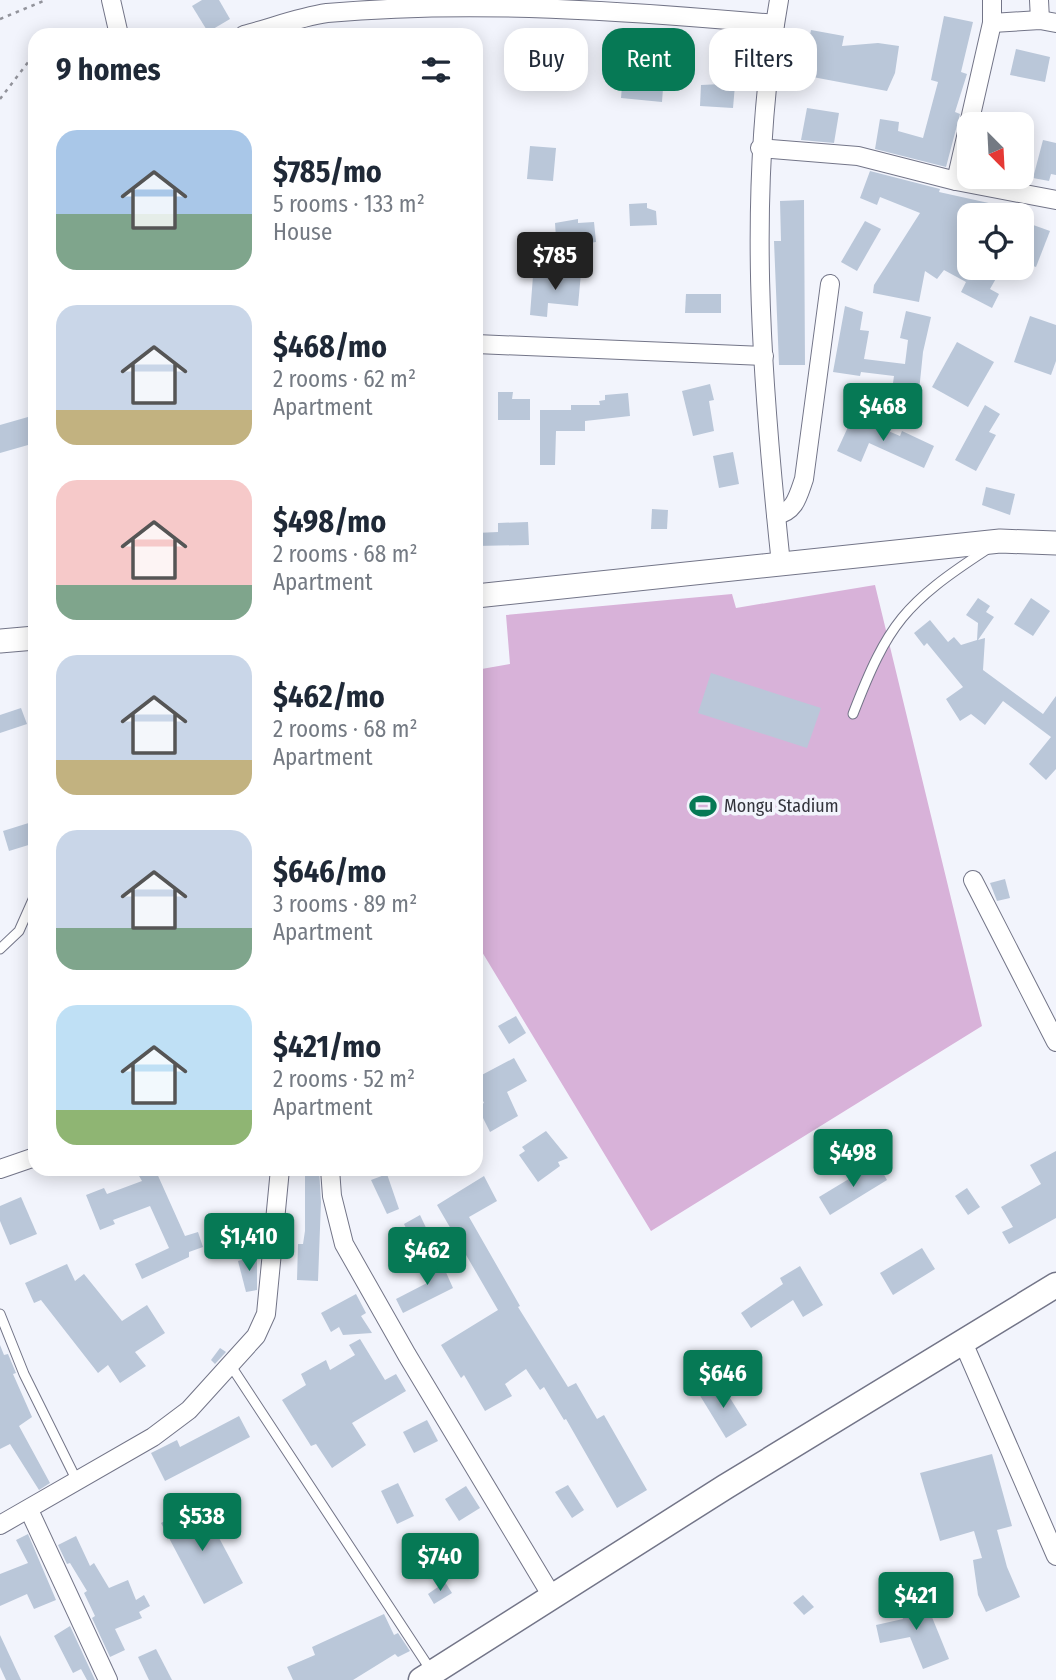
<!DOCTYPE html>
<html lang="en">
<head>
<meta charset="utf-8">
<style>
  body { margin:0; font-family:"Fira Sans Condensed",sans-serif; background:#f2f2f3; color:#1f2937; height:100vh; display:flex; flex-direction:column; font-size:26px; white-space:nowrap }
  * { box-sizing:border-box; margin:0 }
  p { font-size:23px; color:#747a83 }
  .icon { flex:none; width:38px; height:38px; fill:none; stroke:currentColor; stroke-width:2; stroke-linecap:round; stroke-linejoin:round }
  .map { position:relative; flex:1; overflow:hidden }
  .sheet { position:absolute; left:28px; top:28px; width:455px; height:1148px; display:flex; flex-direction:column; background:#fff; border-radius:21px; box-shadow:0 4px 18px #0003 }
  .sheet>* { flex:none }
  .top-card { position:absolute; left:504px; top:28px; width:446px; height:63px; display:flex; gap:14px }
  .needle { width:46px; rotate:156deg }
  .controls { position:absolute; left:957px; top:112px; display:grid; gap:14px }
  .controls a { display:grid; place-items:center; width:77px; height:77px; border-radius:14px; background:#fff; box-shadow:0 4px 18px #0003; font-size:35px }
  .price { position:absolute; translate:-50% -60px; padding:0 16px; border-radius:7px; background:#067955; color:#fff; font-size:23px; line-height:46px; filter:drop-shadow(0 2px 4px #0008) }
  .price::after { content:''; position:absolute; left:50%; top:42px; width:21px; height:16px; margin-left:-10px; background:inherit; clip-path:polygon(0 0,100% 0,50% 100%) }
  .price.active { background:#222; color:#fff }
  ul { padding:0; list-style:none }
  li { display:flex; align-items:center; gap:21px; height:175px; padding:0 28px }
  li span { display:grid; place-items:center; flex:none; width:196px; height:140px; border-radius:21px; color:#555 }
  li>.icon { margin-inline-start:auto }
  span .icon { width:84px; height:84px; fill:#fffc; stroke-width:1 }
  li b { font-size:30px }
  h2 { display:flex; justify-content:space-between; align-items:center; height:84px; padding:0 28px; font-size:30px }
  .chip { padding:0 24px; border-radius:21px; background:#fff; box-shadow:0 4px 18px #0003; font-size:24px; line-height:63px }
  .chip.active { background:#067955; color:#fff }
  .map>svg:first-child { display:block }
  .green { fill:#d8b2d9 }
  .building { fill:#bac7d9 }
  .lines { fill:none; stroke-linecap:round; stroke-linejoin:round }
  .service-casing { stroke:#737588; stroke-width:11 }
  .minor-casing { stroke:#737588; stroke-width:20 }
  .tertiary-casing { stroke:#737588; stroke-width:25 }
  .secondary-casing { stroke:#737588; stroke-width:27 }
  .path { stroke:#92939b; stroke-width:2.5; stroke-dasharray:3.5 5; stroke-linecap:butt }
  .service { stroke:#fff; stroke-width:9 }
  .minor { stroke:#fff; stroke-width:18 }
  .tertiary { stroke:#fff; stroke-width:23 }
  .secondary { stroke:#fff; stroke-width:24 }
  .labels { text-anchor:middle; dominant-baseline:central; stroke-width:7; stroke-linejoin:round; paint-order:stroke }
  .poi-label { font-size:18px; fill:#33343c; stroke:#f2f4fc; text-anchor:start }
</style>
</head>
<body>
<div class="map">
<svg width="1056" height="1680" viewBox="0 0 1056 1680">
  <rect width="100%" height="100%" fill="#f2f4fc"/>
  <path class="green" d="M 875,585 L 982,1026 L 651,1231 L 476,942 L 476,670 L 510,664 L 506,615 L 732,594 L 736,608 Z"/>
  <g class="building">
    <path d="M 202,0 L 219,0 L 230,19 L 208,32 L 192,6 Z"/>
    <path d="M 944,16 L 973,22 L 961,72 L 967,74 L 955,112 L 960,114 L 946,167 L 875,149 L 880,119 L 899,122 L 898,131 L 923,138 L 938,82 L 931,80 Z"/>
    <path d="M 811,30 L 844,36 L 842,46 L 878,43 L 899,46 L 895,73 L 887,91 L 802,75 Z"/>
    <path d="M 1016,49 L 1050,57 L 1045,82 L 1010,75 Z"/>
    <path d="M 624,62 L 640,64 L 639,72 L 664,75 L 662,102 L 621,98 Z"/>
    <path d="M 722,84 L 735,85 L 733,108 L 700,106 L 701,85 Z"/>
    <path d="M 807,108 L 839,113 L 834,143 L 801,140 Z"/>
    <path d="M 1043,140 L 1056,143 L 1056,175 L 1051,174 L 1049,181 L 1033,178 Z"/>
    <path d="M 530,146 L 556,148 L 553,181 L 527,179 Z"/>
    <path d="M 870,171 L 940,189 L 939,192 L 1025,211 L 1024,215 L 970,215 L 970,268 L 984,268 L 998,275 L 990,289 L 999,294 L 992,308 L 961,292 L 966,282 L 944,270 L 937,279 L 925,271 L 919,302 L 873,293 L 874,285 L 920,213 L 880,197 L 877,205 L 860,198 Z"/>
    <path d="M 804,200 L 805,365 L 779,365 L 774,241 L 781,241 L 780,201 Z"/>
    <path d="M 647,203 L 647,208 L 656,211 L 657,225 L 630,226 L 629,204 Z"/>
    <path d="M 578,219 L 578,223 L 594,222 L 596,242 L 583,244 L 582,237 L 556,238 L 555,223 Z"/>
    <path d="M 865,221 L 881,229 L 857,271 L 841,262 Z"/>
    <path d="M 1022,221 L 1050,231 L 1036,267 L 1022,262 Z"/>
    <path d="M 559,272 L 581,273 L 578,306 L 548,303 L 547,317 L 530,315 L 533,276 L 558,278 Z"/>
    <path d="M 686,294 L 721,294 L 721,313 L 685,313 Z"/>
    <path d="M 845,306 L 863,312 L 860,330 L 869,331 L 864,359 L 905,364 L 908,340 L 900,338 L 906,311 L 931,317 L 923,352 L 918,401 L 891,397 L 894,376 L 861,372 L 860,376 L 833,372 Z"/>
    <path d="M 1030,316 L 1056,325 L 1056,361 L 1051,375 L 1014,362 Z"/>
    <path d="M 957,342 L 994,362 L 968,407 L 932,387 Z"/>
    <path d="M 710,384 L 714,400 L 709,401 L 714,431 L 693,436 L 682,391 Z"/>
    <path d="M 498,392 L 513,392 L 512,399 L 530,399 L 530,420 L 498,420 Z"/>
    <path d="M 628,393 L 630,416 L 585,421 L 585,431 L 556,431 L 555,465 L 540,465 L 540,410 L 571,410 L 571,405 L 600,405 L 599,401 L 605,400 L 605,395 Z"/>
    <path d="M 985,405 L 1000,414 L 989,432 L 996,435 L 976,471 L 955,460 Z"/>
    <path d="M 35,415 L 35,443 L 0,453 L 0,425 Z"/>
    <path d="M 853,416 L 900,436 L 902,431 L 934,446 L 924,468 L 869,443 L 861,462 L 837,451 Z"/>
    <path d="M 733,452 L 739,484 L 719,488 L 713,456 Z"/>
    <path d="M 986,487 L 1015,494 L 1010,515 L 982,505 Z"/>
    <path d="M 652,509 L 668,510 L 667,529 L 651,529 Z"/>
    <path d="M 528,522 L 529,545 L 476,546 L 476,533 L 498,532 L 498,523 Z"/>
    <path d="M 978,598 L 990,606 L 986,612 L 994,617 L 978,640 L 985,638 L 983,670 L 1043,714 L 1056,696 L 1056,769 L 1046,780 L 1029,764 L 1051,737 L 1003,701 L 985,725 L 971,714 L 960,721 L 946,699 L 963,687 L 927,643 L 924,646 L 914,633 L 930,620 L 948,642 L 954,637 L 961,645 L 977,640 L 978,623 L 966,615 Z"/>
    <path d="M 1031,598 L 1050,611 L 1033,636 L 1014,624 Z"/>
    <path d="M 711,673 L 821,708 L 807,748 L 698,713 Z"/>
    <path d="M 21,708 L 27,724 L 0,733 L 0,715 Z"/>
    <path d="M 35,821 L 35,843 L 9,851 L 3,831 Z"/>
    <path d="M 1005,879 L 1010,898 L 997,901 L 990,883 Z"/>
    <path d="M 516,1016 L 526,1033 L 509,1044 L 498,1026 Z"/>
    <path d="M 514,1058 L 527,1081 L 507,1092 L 518,1116 L 490,1132 L 477,1106 L 484,1103 L 476,1087 L 476,1078 Z"/>
    <path d="M 546,1131 L 568,1158 L 558,1162 L 560,1166 L 538,1182 L 519,1155 L 525,1151 L 522,1147 Z"/>
    <path d="M 1056,1151 L 1056,1218 L 1009,1244 L 1002,1232 L 1013,1227 L 1001,1207 L 1041,1184 L 1030,1165 Z"/>
    <path d="M 877,1162 L 887,1180 L 830,1215 L 819,1197 Z"/>
    <path d="M 135,1169 L 155,1169 L 185,1236 L 198,1232 L 203,1247 L 189,1252 L 189,1257 L 142,1279 L 135,1264 L 169,1248 L 150,1206 L 113,1220 L 115,1224 L 100,1230 L 86,1195 L 104,1188 L 107,1194 L 142,1181 Z"/>
    <path d="M 305,1169 L 319,1169 L 321,1202 L 318,1281 L 297,1280 L 298,1244 L 303,1244 L 305,1231 Z"/>
    <path d="M 387,1174 L 399,1209 L 387,1214 L 371,1180 Z"/>
    <path d="M 484,1176 L 497,1201 L 469,1217 L 520,1306 L 518,1307 L 568,1387 L 576,1383 L 597,1419 L 604,1415 L 647,1490 L 617,1508 L 566,1419 L 564,1420 L 544,1387 L 540,1390 L 526,1369 L 505,1384 L 512,1396 L 485,1411 L 464,1375 L 461,1378 L 441,1345 L 498,1310 L 437,1205 Z"/>
    <path d="M 967,1188 L 980,1207 L 968,1215 L 955,1196 Z"/>
    <path d="M 21,1197 L 37,1234 L 10,1245 L 0,1221 L 0,1206 Z"/>
    <path d="M 420,1215 L 428,1232 L 412,1241 L 404,1224 Z"/>
    <path d="M 922,1248 L 935,1269 L 893,1295 L 880,1273 Z"/>
    <path d="M 257,1256 L 257,1290 L 246,1292 L 238,1261 Z"/>
    <path d="M 440,1259 L 453,1288 L 403,1313 L 396,1299 L 427,1283 L 421,1268 Z"/>
    <path d="M 67,1264 L 75,1281 L 84,1274 L 122,1321 L 147,1305 L 165,1333 L 135,1352 L 146,1366 L 120,1383 L 108,1365 L 98,1373 L 41,1300 L 34,1303 L 25,1283 Z"/>
    <path d="M 800,1266 L 823,1305 L 803,1317 L 793,1300 L 751,1328 L 741,1313 L 783,1284 L 780,1278 Z"/>
    <path d="M 356,1294 L 366,1313 L 361,1316 L 372,1333 L 343,1335 L 339,1327 L 331,1332 L 321,1313 Z"/>
    <path d="M 360,1339 L 385,1380 L 396,1374 L 406,1391 L 352,1423 L 366,1445 L 332,1468 L 316,1444 L 311,1446 L 282,1400 L 306,1385 L 301,1374 L 326,1360 L 330,1370 L 355,1355 L 349,1345 Z"/>
    <path d="M 0,1345 L 4,1355 L 8,1354 L 16,1373 L 13,1374 L 32,1417 L 19,1426 L 50,1483 L 39,1490 L 10,1444 L 0,1449 Z"/>
    <path d="M 220,1348 L 226,1352 L 215,1364 L 211,1360 Z"/>
    <path d="M 720,1382 L 747,1425 L 726,1438 L 699,1394 Z"/>
    <path d="M 239,1416 L 250,1437 L 165,1481 L 151,1453 L 177,1440 L 180,1447 Z"/>
    <path d="M 427,1420 L 438,1441 L 414,1453 L 403,1432 Z"/>
    <path d="M 992,1454 L 1012,1526 L 997,1530 L 1007,1567 L 1020,1597 L 986,1612 L 978,1595 L 973,1560 L 982,1558 L 974,1531 L 940,1541 L 920,1473 Z"/>
    <path d="M 398,1483 L 414,1516 L 397,1524 L 381,1491 Z"/>
    <path d="M 568,1485 L 584,1510 L 572,1518 L 555,1492 Z"/>
    <path d="M 466,1486 L 480,1508 L 459,1521 L 445,1499 Z"/>
    <path d="M 200,1502 L 243,1583 L 204,1604 L 161,1523 Z"/>
    <path d="M 28,1534 L 56,1600 L 34,1609 L 27,1594 L 0,1606 L 0,1574 L 28,1563 L 16,1540 Z"/>
    <path d="M 76,1536 L 90,1566 L 94,1563 L 109,1588 L 128,1580 L 136,1600 L 144,1595 L 150,1606 L 139,1612 L 142,1618 L 115,1629 L 125,1650 L 110,1657 L 92,1618 L 95,1616 L 84,1593 L 87,1591 L 70,1563 L 67,1564 L 58,1545 Z"/>
    <path d="M 445,1582 L 452,1593 L 434,1604 L 428,1594 Z"/>
    <path d="M 803,1595 L 814,1607 L 804,1615 L 793,1603 Z"/>
    <path d="M 923,1595 L 949,1659 L 923,1669 L 910,1637 L 880,1643 L 876,1625 L 903,1619 L 898,1605 Z"/>
    <path d="M 384,1614 L 394,1635 L 398,1633 L 410,1651 L 398,1657 L 395,1654 L 353,1680 L 293,1680 L 287,1667 L 315,1655 L 312,1647 Z"/>
    <path d="M 70,1626 L 95,1680 L 87,1680 L 81,1669 L 73,1673 L 54,1636 Z"/>
    <path d="M 0,1635 L 21,1680 L 6,1680 L 0,1667 Z"/>
    <path d="M 156,1649 L 172,1680 L 149,1680 L 138,1657 Z"/>
  </g>
  <g class="lines">
    <defs>
      <g id="service">
        <path d="M 853,714 C 888,623 905,603 986,550"/>
        <path d="M 0,949 L 19,931 L 35,895"/>
        <path d="M 0,1314 L 24,1374 L 77,1481"/>
        <path d="M 231,1366 L 432,1672"/>
      </g>
      <g id="minor">
        <path d="M 111,0 L 119,35"/>
        <path d="M 779,0 C 746,187 761,377 781,564"/>
        <path d="M 1039,0 L 1040,20"/>
        <path d="M 992,23 L 1040,20 L 1056,23"/>
        <path d="M 244,35 C 271,28 299,17 327,13 C 475,0 627,11 775,24"/>
        <path d="M 760,148 L 858,156 L 956,181 L 1056,200"/>
        <path d="M 956,181 L 992,23 L 992,0"/>
        <path d="M 476,344 L 764,356"/>
        <path d="M 776,515 C 795,512 798,496 804,479 L 830,284"/>
        <path d="M 973,880 L 1056,1042"/>
        <path d="M 0,1169 L 35,1157"/>
        <path d="M 330,1169 L 332,1196 L 344,1244 L 407,1355 L 553,1598"/>
        <path d="M 962,1340 L 1056,1556"/>
        <path d="M 29,1510 L 108,1680"/>
        <path d="M 0,1525 L 153,1437 L 189,1410 L 256,1336 L 266,1314 L 280,1169"/>
      </g>
      <g id="tertiary">
        <path d="M 476,596 L 1000,541 L 1056,543"/>
        <path d="M 0,641 L 35,638"/>
      </g>
      <path id="secondary" d="M 421,1680 L 725,1487 L 1056,1285"/>
    </defs>
    <use href="#service" class="service-casing"/>
    <use href="#minor" class="minor-casing"/>
    <use href="#tertiary" class="tertiary-casing"/>
    <use href="#secondary" class="secondary-casing"/>
    <g class="path">
      <path d="M 0,19 L 46,0"/>
      <path d="M 0,99 L 35,53"/>
    </g>
    <use href="#service" class="service"/>
    <use href="#minor" class="minor"/>
    <use href="#tertiary" class="tertiary"/>
    <use href="#secondary" class="secondary"/>
  </g>
  <defs>
    <symbol id="stadium-bare" viewBox="-9 -9 18 18"><path d="M0-5a6.5 5 0 1 0 0 10a6.5 5 0 1 0 0-10ZM-3.5-1.8h7v3.6h-7Z" fill="#067955" stroke="#f2f4fc" stroke-width="2.5" paint-order="stroke"/></symbol>
  </defs>
  <g fill-rule="evenodd">
    <use href="#stadium-bare" x="684" y="787" width="38" height="38"/>
  </g>
  <g class="labels">
    <g class="poi-label">
      <text x="724" y="806">Mongu Stadium</text>
    </g>
  </g>
</svg>
<div class="controls">
<a><svg class="needle" viewBox="-14 -14 28 28"><path d="M0-13l5 13h-10z" fill="#e53935"/><path d="M0 13l5-13h-10z" fill="#747a83"/></svg></a>
<a><svg class="icon" aria-label="locate" viewBox="0 0 24 24"><circle cx="12" cy="12" r="6"/><path d="M12 2v4M12 18v4M2 12h4M18 12h4"/></svg></a>
</div>
<b class="price active" style="left:555px;top:292px">$785</b>
<b class="price" style="left:883px;top:443px">$468</b>
<b class="price" style="left:853px;top:1189px">$498</b>
<b class="price" style="left:249px;top:1273px">$1,410</b>
<b class="price" style="left:427px;top:1287px">$462</b>
<b class="price" style="left:723px;top:1410px">$646</b>
<b class="price" style="left:202px;top:1553px">$538</b>
<b class="price" style="left:440px;top:1593px">$740</b>
<b class="price" style="left:916px;top:1632px">$421</b>
<div class="top-card">
<a class="chip">Buy</a>
<a class="chip active">Rent</a>
<a class="chip">Filters</a>
</div>
<section class="sheet">
<h2>9 homes<svg class="icon" aria-label="filters" viewBox="0 0 24 24"><path d="M4 7h16M4 17h16"/><circle cx="9" cy="7" r="2"/><circle cx="15" cy="17" r="2"/></svg></h2>
<ul>
<li><span style="background:linear-gradient(#a9c7e8 60%,#7fa58c 0)"><svg class="icon" aria-label="home" viewBox="0 0 24 24"><path d="M3 11l9-7 9 7M6 9v11h12V9"/></svg></span><div><b>$785/mo</b><p>5 rooms · 133 m²</p><p>House</p></div></li>
<li><span style="background:linear-gradient(#c9d6e8 75%,#c2b280 0)"><svg class="icon" aria-label="home" viewBox="0 0 24 24"><path d="M3 11l9-7 9 7M6 9v11h12V9"/></svg></span><div><b>$468/mo</b><p>2 rooms · 62 m²</p><p>Apartment</p></div></li>
<li><span style="background:linear-gradient(#f6c9c9 75%,#7fa58c 0)"><svg class="icon" aria-label="home" viewBox="0 0 24 24"><path d="M3 11l9-7 9 7M6 9v11h12V9"/></svg></span><div><b>$498/mo</b><p>2 rooms · 68 m²</p><p>Apartment</p></div></li>
<li><span style="background:linear-gradient(#c9d6e8 75%,#c2b280 0)"><svg class="icon" aria-label="home" viewBox="0 0 24 24"><path d="M3 11l9-7 9 7M6 9v11h12V9"/></svg></span><div><b>$462/mo</b><p>2 rooms · 68 m²</p><p>Apartment</p></div></li>
<li><span style="background:linear-gradient(#c9d6e8 70%,#7fa58c 0)"><svg class="icon" aria-label="home" viewBox="0 0 24 24"><path d="M3 11l9-7 9 7M6 9v11h12V9"/></svg></span><div><b>$646/mo</b><p>3 rooms · 89 m²</p><p>Apartment</p></div></li>
<li><span style="background:linear-gradient(#bfe0f5 75%,#8fb573 0)"><svg class="icon" aria-label="home" viewBox="0 0 24 24"><path d="M3 11l9-7 9 7M6 9v11h12V9"/></svg></span><div><b>$421/mo</b><p>2 rooms · 52 m²</p><p>Apartment</p></div></li>
</ul>
</section>
</div>
</body>
</html>
